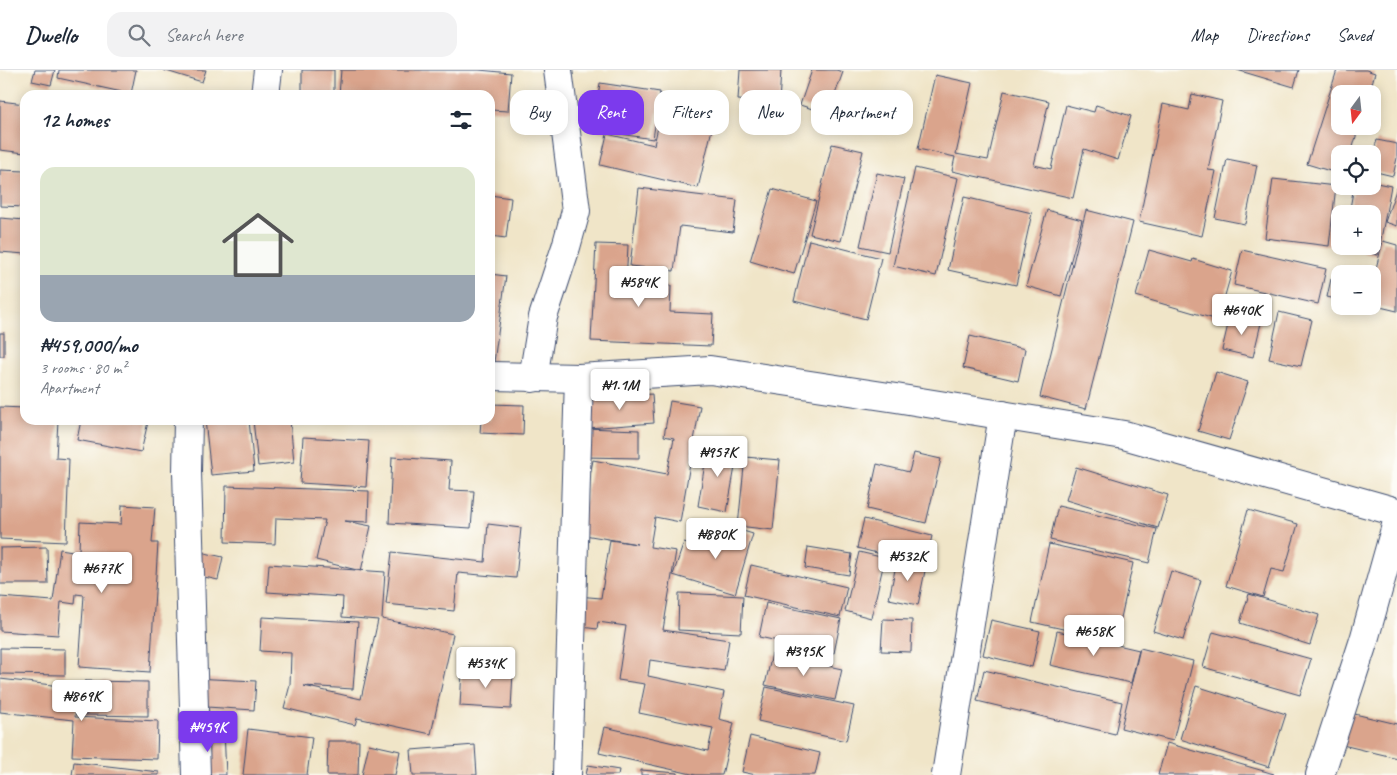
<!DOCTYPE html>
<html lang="en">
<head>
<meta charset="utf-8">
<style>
  body { margin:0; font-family:Caveat,sans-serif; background:#f2f2f3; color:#1f2937; height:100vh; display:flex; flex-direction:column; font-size:19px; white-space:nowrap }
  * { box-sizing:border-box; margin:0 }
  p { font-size:16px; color:#747a83 }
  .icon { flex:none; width:28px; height:28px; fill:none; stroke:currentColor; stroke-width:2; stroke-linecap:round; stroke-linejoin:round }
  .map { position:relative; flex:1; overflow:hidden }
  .side { position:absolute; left:20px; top:20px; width:475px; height:335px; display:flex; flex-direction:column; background:#fff; border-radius:15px; box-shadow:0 2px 12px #0003 }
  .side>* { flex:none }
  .hud { position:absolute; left:510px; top:20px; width:475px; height:45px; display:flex; gap:10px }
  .needle { width:32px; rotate:195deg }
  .fabs { position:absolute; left:1331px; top:15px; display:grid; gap:10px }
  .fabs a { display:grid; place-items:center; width:50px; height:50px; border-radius:10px; background:#fff; box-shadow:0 2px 12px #0003; font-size:25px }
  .price { position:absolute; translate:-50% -42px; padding:0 11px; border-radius:5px; background:#fff; color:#222; font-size:16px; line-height:32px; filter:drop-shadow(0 1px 2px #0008) }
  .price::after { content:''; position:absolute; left:50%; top:30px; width:15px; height:11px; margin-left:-8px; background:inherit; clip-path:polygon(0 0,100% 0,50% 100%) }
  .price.active { background:#7c3aed; color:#fff }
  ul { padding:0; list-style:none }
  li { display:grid; align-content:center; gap:10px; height:265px; padding:0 20px }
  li+li { border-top:1px solid #e0e1e3 }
  li span { display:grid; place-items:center; height:155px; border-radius:15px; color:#555 }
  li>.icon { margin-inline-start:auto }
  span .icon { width:90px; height:90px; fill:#fffc; stroke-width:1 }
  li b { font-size:21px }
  h2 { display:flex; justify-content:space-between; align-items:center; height:60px; padding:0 20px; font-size:21px }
  .tag { padding:0 18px; border-radius:15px; background:#fff; box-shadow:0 2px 12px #0003; font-size:18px; line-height:45px }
  .tag.active { background:#7c3aed; color:#fff }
  header { display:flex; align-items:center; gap:30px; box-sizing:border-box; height:70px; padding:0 25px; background:#fff; border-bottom:1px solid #e0e1e3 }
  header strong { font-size:24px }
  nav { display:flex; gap:28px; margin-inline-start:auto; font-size:18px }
  .search { width:350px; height:45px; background:#f2f2f3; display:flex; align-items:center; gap:12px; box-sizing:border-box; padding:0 18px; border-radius:15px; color:#747a83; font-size:19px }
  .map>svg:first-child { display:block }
  .building { fill:#daa48c }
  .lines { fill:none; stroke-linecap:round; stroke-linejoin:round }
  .street-casing { stroke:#3b4a6e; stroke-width:30 }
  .street { stroke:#fff; stroke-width:28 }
</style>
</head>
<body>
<header>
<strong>Dwello</strong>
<div class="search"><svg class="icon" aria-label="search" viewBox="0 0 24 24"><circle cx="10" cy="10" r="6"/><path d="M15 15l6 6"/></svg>Search here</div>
<nav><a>Map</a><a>Directions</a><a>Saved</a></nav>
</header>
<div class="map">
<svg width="1397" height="705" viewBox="0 0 1397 705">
  <rect width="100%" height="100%" fill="#fdfcf7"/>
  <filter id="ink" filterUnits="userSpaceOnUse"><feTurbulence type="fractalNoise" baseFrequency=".02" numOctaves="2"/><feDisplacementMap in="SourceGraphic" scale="10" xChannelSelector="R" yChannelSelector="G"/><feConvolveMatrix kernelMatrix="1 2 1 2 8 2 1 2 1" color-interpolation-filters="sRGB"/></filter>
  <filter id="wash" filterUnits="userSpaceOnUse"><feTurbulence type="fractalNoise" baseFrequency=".0096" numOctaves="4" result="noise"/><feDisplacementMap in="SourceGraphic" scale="20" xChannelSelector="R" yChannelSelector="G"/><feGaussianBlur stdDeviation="1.12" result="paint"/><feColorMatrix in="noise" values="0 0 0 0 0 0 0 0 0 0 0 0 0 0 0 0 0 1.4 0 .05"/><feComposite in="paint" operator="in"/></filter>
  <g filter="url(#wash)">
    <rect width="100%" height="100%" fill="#f0e5c8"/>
    <g id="blocks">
      <g class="building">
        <path d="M 35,0 L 55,0 L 51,15 L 32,11 Z"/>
        <path d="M 59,0 L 136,0 L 131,24 L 58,8 Z"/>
        <path d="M 163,0 L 206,0 L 202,12 Z"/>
        <rect x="302" y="0" width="32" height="25"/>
        <path d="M 341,0 L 479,0 L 511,3 L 508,41 L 490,40 L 490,25 L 339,25 Z"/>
        <path d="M 740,0 L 781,0 L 779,33 L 738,30 Z"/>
        <path d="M 812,0 L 836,0 L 843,2 L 828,44 L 800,35 Z"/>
        <path d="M 1237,0 L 1299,0 L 1294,17 Z"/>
        <path d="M 1337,0 L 1366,0 L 1375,3 L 1369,24 L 1340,24 L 1340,56 L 1359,56 L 1351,84 L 1340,84 L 1340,104 L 1307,94 Z"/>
        <path d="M 935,5 L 972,13 L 956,84 L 988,90 L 1004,21 L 1049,31 L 1034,95 L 1051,99 L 1066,35 L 1094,42 L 1096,35 L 1131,46 L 1118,90 L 1084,79 L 1073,128 L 952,101 L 955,87 L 918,79 Z"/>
        <path d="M 600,13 L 660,22 L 653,69 L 593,60 Z"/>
        <path d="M 1192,24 L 1222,31 L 1208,100 L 1216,101 L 1202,166 L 1139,152 L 1163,34 L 1189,40 Z"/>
        <path d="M 0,31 L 25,34 L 25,83 L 0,80 Z"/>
        <path d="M 661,43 L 713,55 L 698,118 L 600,95 L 607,64 L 654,75 Z"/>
        <path d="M 1377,70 L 1397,74 L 1397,88 L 1393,106 L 1372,101 L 1372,86 Z"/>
        <path d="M 832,74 L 863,81 L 841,171 L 810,164 Z"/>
        <path d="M 1227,89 L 1257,95 L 1245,154 L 1215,148 Z"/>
        <path d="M 915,98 L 958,108 L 936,206 L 893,196 Z"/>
        <path d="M 0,100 L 25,101 L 25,137 L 0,136 Z"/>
        <path d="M 877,103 L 904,109 L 888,182 L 860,176 Z"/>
        <path d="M 1273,109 L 1336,116 L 1329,176 L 1265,168 Z"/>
        <path d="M 1372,112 L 1391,116 L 1378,185 L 1342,178 L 1342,176 L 1372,176 L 1372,144 L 1349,144 L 1354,116 L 1372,116 Z"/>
        <path d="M 1397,117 L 1397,156 L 1385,152 Z"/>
        <path d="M 639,118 L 737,130 L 733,162 L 680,156 L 674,201 L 630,196 Z"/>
        <path d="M 772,119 L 816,131 L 794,204 L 750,191 Z"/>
        <path d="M 490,125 L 511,128 L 506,168 L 490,166 Z"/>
        <path d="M 964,127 L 1032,143 L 1016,215 L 948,200 Z"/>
        <path d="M 1047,140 L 1082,150 L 1061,226 L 1026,216 Z"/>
        <path d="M 1086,140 L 1133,152 L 1086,339 L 1040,327 Z"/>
        <path d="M 0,148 L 25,150 L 25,184 L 0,182 Z"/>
        <path d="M 809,170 L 881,188 L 866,249 L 794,231 Z"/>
        <path d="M 1383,171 L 1397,175 L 1397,241 L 1372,235 L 1372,214 Z"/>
        <path d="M 596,174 L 628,175 L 626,215 L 671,216 L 670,242 L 713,244 L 711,276 L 591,271 Z"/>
        <path d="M 1149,180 L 1192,192 L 1193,189 L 1232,201 L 1218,250 L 1136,226 Z"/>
        <path d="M 1242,180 L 1326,199 L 1318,234 L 1234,215 Z"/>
        <path d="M 490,204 L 506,206 L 494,292 L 490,291 Z"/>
        <path d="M 1331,209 L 1340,211 L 1340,230 L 1327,227 Z"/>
        <path d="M 1279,242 L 1312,250 L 1301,296 L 1269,289 Z"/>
        <path d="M 1230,246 L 1261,253 L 1253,287 L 1222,280 Z"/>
        <rect x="0" y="263" width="4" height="23"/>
        <path d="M 970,266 L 1025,279 L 1018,311 L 963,298 Z"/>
        <path d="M 1216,302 L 1248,312 L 1229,370 L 1198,361 Z"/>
        <path d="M 652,324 L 654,353 L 588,358 L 586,329 Z"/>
        <path d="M 670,331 L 700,336 L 680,452 L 655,447 L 650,477 L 676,481 L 663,560 L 729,570 L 724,601 L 650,590 L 648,606 L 724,622 L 719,649 L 734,653 L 722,705 L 696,705 L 599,683 L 605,657 L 708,681 L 713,658 L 639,643 L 645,614 L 618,610 L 626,556 L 598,552 L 597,559 L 574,556 L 577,526 L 601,528 L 610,470 L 637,474 L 579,464 L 593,390 L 667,404 L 674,368 L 664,366 Z"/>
        <path d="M 490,334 L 524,335 L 523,365 L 480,363 L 481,350 L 490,350 Z"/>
        <path d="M 0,337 L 25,338 L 25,350 L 58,350 L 56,388 L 69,389 L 66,472 L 0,469 Z"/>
        <path d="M 81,350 L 137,350 L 148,352 L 141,382 L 77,370 Z"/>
        <path d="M 205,350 L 249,350 L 254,401 L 211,405 Z"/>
        <path d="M 253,350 L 290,350 L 294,392 L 258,396 Z"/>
        <path d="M 584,358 L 639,360 L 639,388 L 583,387 Z"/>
        <path d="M 303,367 L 369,371 L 366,417 L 300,413 Z"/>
        <path d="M 708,375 L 738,380 L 727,442 L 698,436 Z"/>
        <path d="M 914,383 L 941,389 L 926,453 L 867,439 L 877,394 L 909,402 Z"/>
        <path d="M 392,387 L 451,391 L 449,420 L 474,421 L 471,458 L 389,453 Z"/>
        <path d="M 745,387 L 780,390 L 773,460 L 738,456 Z"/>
        <path d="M 1076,397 L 1168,425 L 1158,458 L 1066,430 Z"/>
        <path d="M 226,416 L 369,421 L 368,452 L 345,451 L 371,456 L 361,501 L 316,490 L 325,450 L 276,448 L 275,474 L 225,472 Z"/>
        <path d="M 122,435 L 155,437 L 152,473 L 158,473 L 150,602 L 79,597 L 84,525 L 76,524 L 75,534 L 61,532 L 58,565 L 0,561 L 0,527 L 53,531 L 60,479 L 79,482 L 80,452 L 121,454 Z"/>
        <path d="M 1058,436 L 1157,459 L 1149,493 L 1050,470 Z"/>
        <path d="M 1248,440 L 1298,454 L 1284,502 L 1271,499 L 1263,527 L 1226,516 Z"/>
        <path d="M 864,449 L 932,466 L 925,495 L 857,478 Z"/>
        <path d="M 717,453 L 753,464 L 735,524 L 673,505 L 684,472 L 709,480 Z"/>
        <path d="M 488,454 L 521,458 L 516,508 L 458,503 L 454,541 L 386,534 L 392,482 L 485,492 Z"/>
        <path d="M 1049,474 L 1133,493 L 1116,571 L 1032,552 Z"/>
        <path d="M 47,477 L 48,514 L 0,514 L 0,478 Z"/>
        <path d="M 808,477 L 852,484 L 849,505 L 805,498 Z"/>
        <path d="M 196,481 L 223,487 L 218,510 L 191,504 Z"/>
        <path d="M 859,482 L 885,488 L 871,548 L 845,541 Z"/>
        <path d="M 897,490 L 926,496 L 918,535 L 889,529 Z"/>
        <path d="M 269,494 L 385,502 L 382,549 L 453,564 L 431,664 L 357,648 L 355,655 L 284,638 L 290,615 L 291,583 L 260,581 L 262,547 L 358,552 L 353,619 L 304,616 L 361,629 L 378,550 L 342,547 L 343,527 L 267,522 Z"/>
        <path d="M 751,495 L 847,517 L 840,547 L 744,525 Z"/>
        <path d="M 1171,501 L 1201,510 L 1183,570 L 1153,561 Z"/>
        <path d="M 679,523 L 743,526 L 741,563 L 678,560 Z"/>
        <path d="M 1249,524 L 1319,545 L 1310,575 L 1240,553 Z"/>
        <path d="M 766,533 L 841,549 L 834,583 L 759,567 Z"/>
        <path d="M 883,549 L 912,550 L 911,582 L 881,581 Z"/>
        <path d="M 991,550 L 1040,561 L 1032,597 L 983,585 Z"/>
        <path d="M 1057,561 L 1139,580 L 1131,613 L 1050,595 Z"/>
        <path d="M 1213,562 L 1311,589 L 1300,625 L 1203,597 Z"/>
        <path d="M 0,578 L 65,579 L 65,605 L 0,604 Z"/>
        <path d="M 1140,578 L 1193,591 L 1173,671 L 1121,658 Z"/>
        <path d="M 772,584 L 842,599 L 835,630 L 765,615 Z"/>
        <path d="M 462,599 L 513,602 L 511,639 L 460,636 Z"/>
        <path d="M 984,600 L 1122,632 L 1115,664 L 977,631 Z"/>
        <path d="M 192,608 L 256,611 L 254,640 L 191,636 Z"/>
        <path d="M 0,609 L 78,618 L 75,647 L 158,651 L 157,689 L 72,686 L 74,650 L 0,642 Z"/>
        <path d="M 85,611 L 148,612 L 148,646 L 85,645 Z"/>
        <path d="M 1196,616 L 1286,644 L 1269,697 L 1180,669 Z"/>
        <path d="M 766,617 L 854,636 L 846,671 L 758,651 Z"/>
        <path d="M 1342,641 L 1397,654 L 1397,688 L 1334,673 Z"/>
        <path d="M 248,659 L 312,667 L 307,705 L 243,705 Z"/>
        <path d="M 224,660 L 226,705 L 191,705 L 190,661 Z"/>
        <path d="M 750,666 L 820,683 L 815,705 L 756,705 L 742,702 Z"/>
        <path d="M 328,671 L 359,671 L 358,705 L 327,705 Z"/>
        <path d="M 1167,673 L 1274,704 L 1273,705 L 1158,705 Z"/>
        <path d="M 369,674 L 400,681 L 395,705 L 362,705 Z"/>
        <path d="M 475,675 L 477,705 L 413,705 L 411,680 Z"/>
        <path d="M 74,692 L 159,702 L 159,705 L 72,705 Z"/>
        <path d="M 588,695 L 619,700 L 618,705 L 586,705 Z"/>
        <path d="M 641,700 L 678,703 L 678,705 L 641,705 Z"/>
      </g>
    </g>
  </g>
  <g filter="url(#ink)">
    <use href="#blocks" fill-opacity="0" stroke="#3b4a6e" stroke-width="1"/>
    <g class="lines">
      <defs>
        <g id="street">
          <path d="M 265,25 L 268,0"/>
          <path d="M 490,306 L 579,308 L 710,300 L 896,328 L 1124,365 L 1397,442"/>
          <path d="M 533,308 L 543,247 L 566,177 L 576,141 L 558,0"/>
          <path d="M 188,350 L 187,402 L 196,705"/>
          <path d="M 567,705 L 579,308"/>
          <path d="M 946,705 L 1003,345"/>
          <path d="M 1320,705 L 1364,570 L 1397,452"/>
        </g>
      </defs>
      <use href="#street" class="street-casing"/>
      <use href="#street" class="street"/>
    </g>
  </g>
</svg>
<div class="fabs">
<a><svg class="needle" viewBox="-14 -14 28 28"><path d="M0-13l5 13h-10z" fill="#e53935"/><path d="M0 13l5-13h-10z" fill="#747a83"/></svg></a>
<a><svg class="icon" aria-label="locate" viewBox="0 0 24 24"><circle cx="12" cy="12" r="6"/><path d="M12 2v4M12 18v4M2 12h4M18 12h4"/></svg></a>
<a>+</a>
<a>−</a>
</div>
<b class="price" style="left:639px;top:238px">₦584K</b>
<b class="price" style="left:1242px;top:266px">₦640K</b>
<b class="price" style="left:620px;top:341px">₦1.1M</b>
<b class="price" style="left:718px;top:408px">₦957K</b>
<b class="price" style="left:716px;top:490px">₦880K</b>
<b class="price" style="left:908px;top:512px">₦532K</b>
<b class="price" style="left:102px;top:524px">₦677K</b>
<b class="price" style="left:1094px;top:587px">₦658K</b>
<b class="price" style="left:804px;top:607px">₦395K</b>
<b class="price" style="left:486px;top:619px">₦534K</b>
<b class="price" style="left:82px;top:652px">₦869K</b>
<b class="price active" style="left:208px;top:683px">₦459K</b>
<div class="hud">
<a class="tag">Buy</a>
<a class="tag active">Rent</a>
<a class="tag">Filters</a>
<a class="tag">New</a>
<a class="tag">Apartment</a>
</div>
<section class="side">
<h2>12 homes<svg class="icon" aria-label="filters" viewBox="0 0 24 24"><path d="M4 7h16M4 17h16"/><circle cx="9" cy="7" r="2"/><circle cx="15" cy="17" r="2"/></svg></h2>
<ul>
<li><span style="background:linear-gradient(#dfe7d0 70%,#9aa5b1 0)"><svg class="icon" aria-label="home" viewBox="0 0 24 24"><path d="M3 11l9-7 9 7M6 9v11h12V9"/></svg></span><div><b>₦459,000/mo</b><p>3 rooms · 80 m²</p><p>Apartment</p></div></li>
</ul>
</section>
</div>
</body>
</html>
